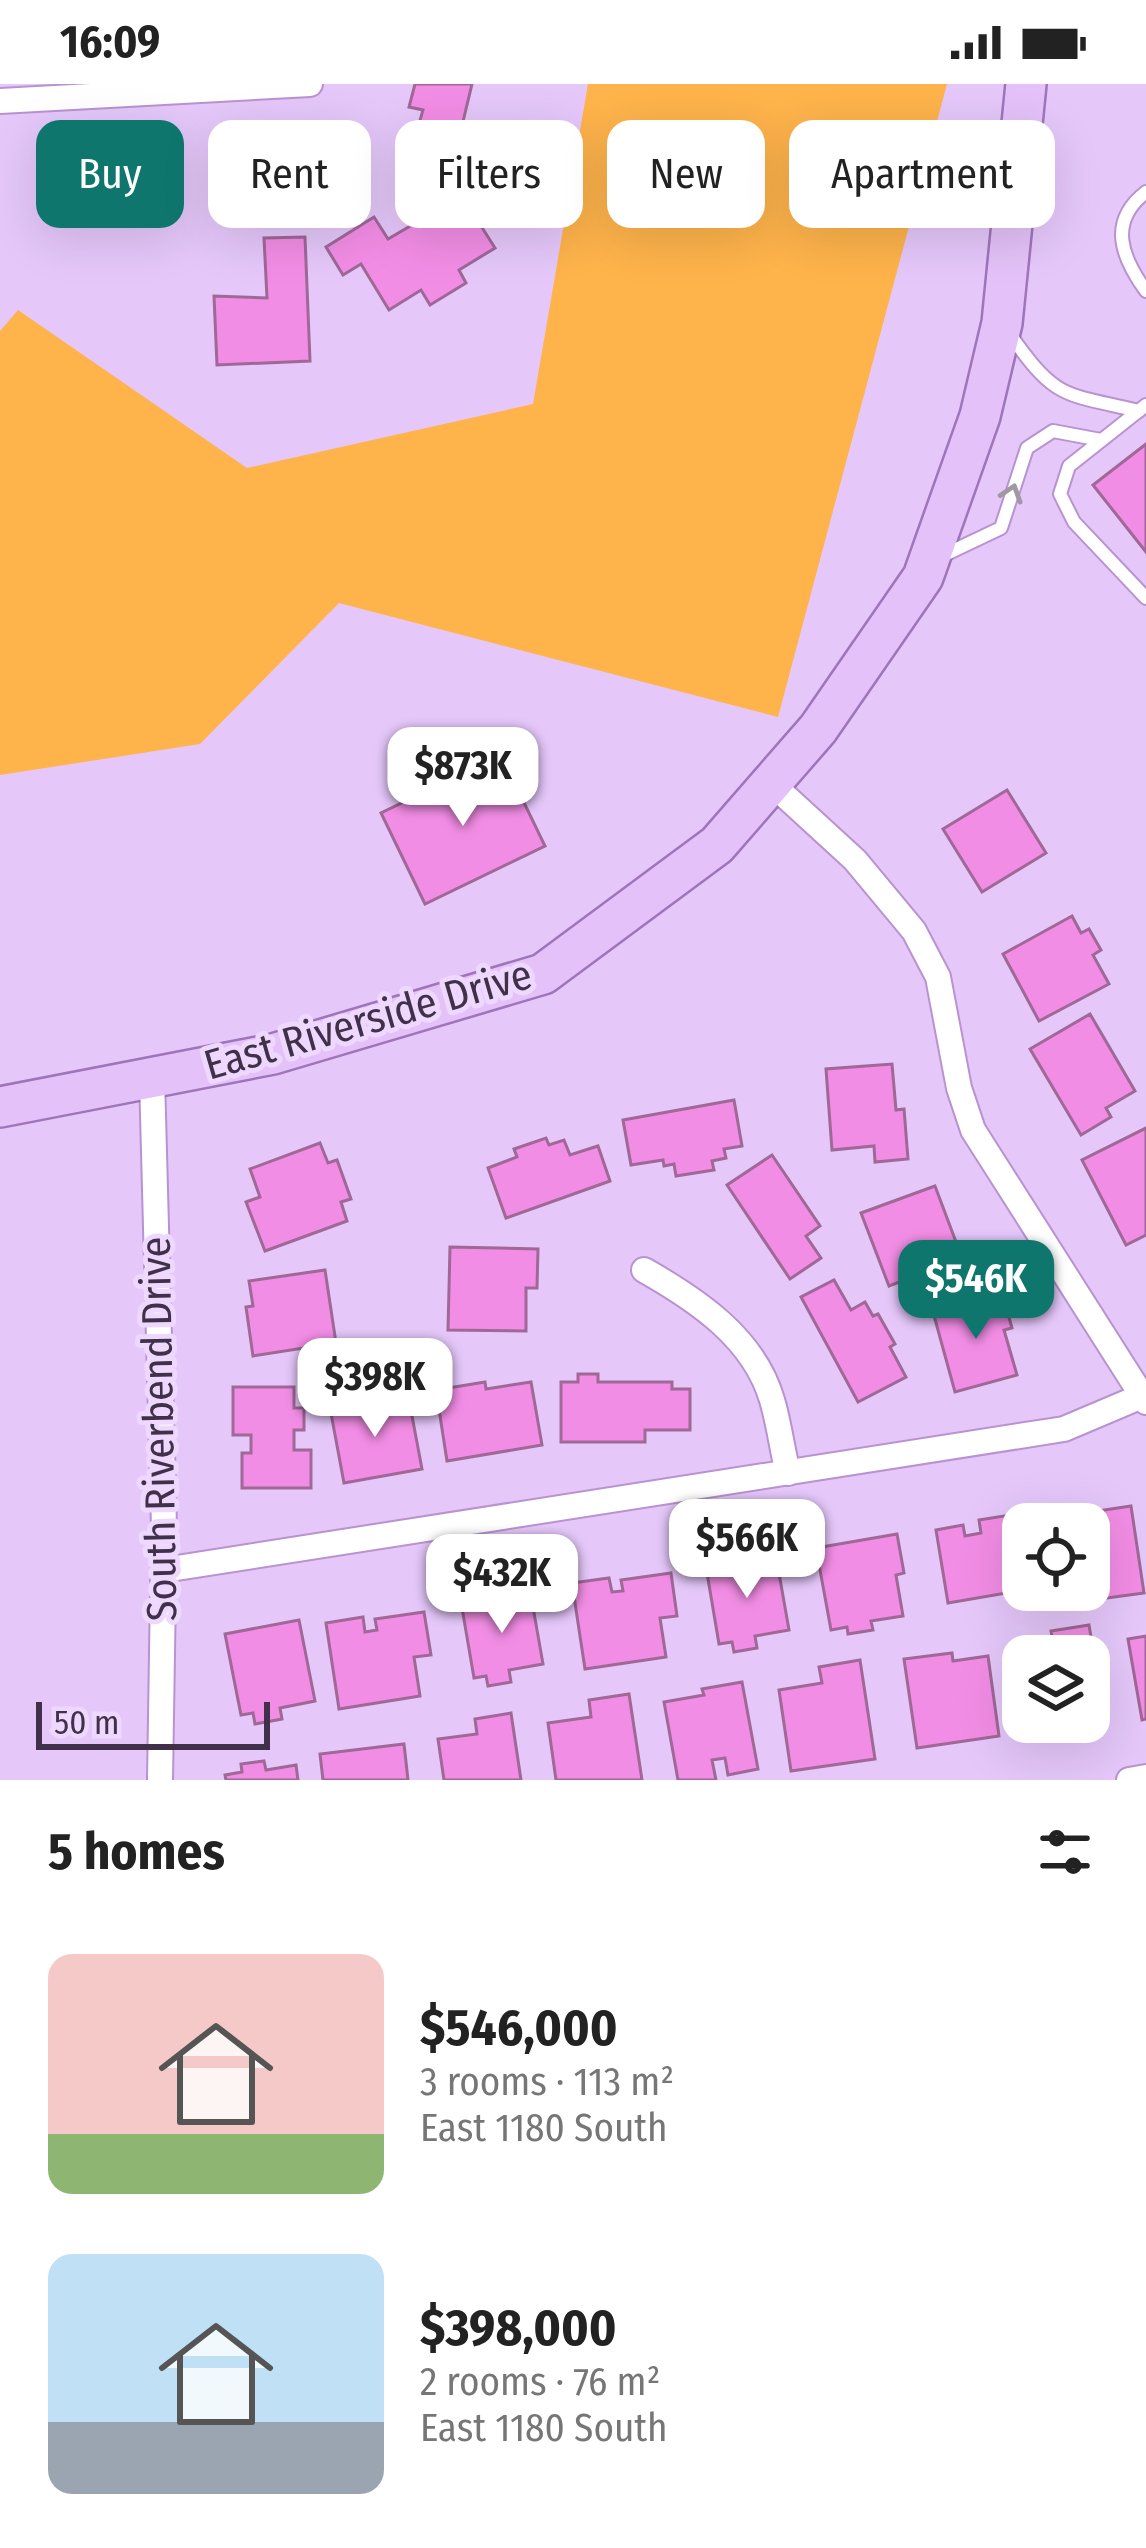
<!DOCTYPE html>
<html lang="en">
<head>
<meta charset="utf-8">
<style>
  body { margin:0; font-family:"Fira Sans Condensed",sans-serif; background:#f2f2f2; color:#222; height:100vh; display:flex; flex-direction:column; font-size:45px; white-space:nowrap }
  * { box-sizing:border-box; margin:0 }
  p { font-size:39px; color:#767676 }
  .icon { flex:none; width:66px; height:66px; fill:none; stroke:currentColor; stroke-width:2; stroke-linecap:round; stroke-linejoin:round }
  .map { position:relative; height:1696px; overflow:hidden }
  .panel { display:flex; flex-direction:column; background:#fff; flex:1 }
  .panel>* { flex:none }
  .top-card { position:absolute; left:36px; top:36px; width:1074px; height:108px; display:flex; gap:24px }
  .fabs { position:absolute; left:1002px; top:1419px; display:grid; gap:24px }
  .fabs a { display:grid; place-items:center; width:108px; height:108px; border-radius:24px; background:#fff; box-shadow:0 12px 48px #0002; font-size:60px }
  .scale { position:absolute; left:36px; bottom:30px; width:234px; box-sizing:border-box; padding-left:12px; border:6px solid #40304a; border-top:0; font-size:33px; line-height:42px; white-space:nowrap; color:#40304a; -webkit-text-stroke:9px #eed8fe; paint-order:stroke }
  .price { position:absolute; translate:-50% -102px; padding:0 27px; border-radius:24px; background:#fff; color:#222; font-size:39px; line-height:78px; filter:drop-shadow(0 3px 6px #0008) }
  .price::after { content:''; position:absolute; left:50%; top:72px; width:36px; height:27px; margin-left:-18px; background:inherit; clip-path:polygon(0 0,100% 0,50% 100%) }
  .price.current { background:#0f766e; color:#fff }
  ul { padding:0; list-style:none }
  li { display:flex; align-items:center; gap:36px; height:300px; padding:0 48px }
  li span { display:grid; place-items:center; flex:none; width:336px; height:240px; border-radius:24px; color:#555 }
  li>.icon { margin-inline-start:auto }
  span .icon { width:144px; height:144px; fill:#fffc; stroke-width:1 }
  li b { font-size:51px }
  h2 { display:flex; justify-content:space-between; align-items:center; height:144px; padding:0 48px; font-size:51px }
  .pill { padding:0 42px; border-radius:24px; background:#fff; box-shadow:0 12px 48px #0002; font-size:42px; line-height:108px }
  .pill.current { background:#0f766e; color:#fff }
  .status { display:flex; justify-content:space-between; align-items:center; height:84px; padding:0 60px; background:#fff; direction:ltr }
  .status svg { height:33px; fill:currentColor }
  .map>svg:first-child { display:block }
  .green { fill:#feb34b }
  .building { fill:#f28de5; stroke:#9f6897; stroke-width:3 }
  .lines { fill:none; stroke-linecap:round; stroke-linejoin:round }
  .service-casing { stroke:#b893d0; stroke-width:16 }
  .minor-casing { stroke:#b893d0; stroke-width:28 }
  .primary-casing { stroke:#9f75b9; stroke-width:44 }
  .service { stroke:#fff; stroke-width:12 }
  .minor { stroke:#fff; stroke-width:24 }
  .primary { stroke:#e4c2f9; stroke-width:39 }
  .oneway { stroke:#a098a4 }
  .labels { text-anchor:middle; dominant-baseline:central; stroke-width:10; stroke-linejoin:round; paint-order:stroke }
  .street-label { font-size:42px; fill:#40304a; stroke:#eed8fe }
</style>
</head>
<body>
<div class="status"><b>16:09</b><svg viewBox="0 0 49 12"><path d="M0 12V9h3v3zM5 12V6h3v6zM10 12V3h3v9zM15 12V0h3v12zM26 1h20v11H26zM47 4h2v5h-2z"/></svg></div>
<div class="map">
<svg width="1146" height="1696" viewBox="0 0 1146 1696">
  <rect width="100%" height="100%" fill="#e5c7fa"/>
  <path class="green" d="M 588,0 L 947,0 L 778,633 L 339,519 L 200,660 L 0,691 L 0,247 L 18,226 L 247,384 L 533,320 Z"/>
  <g class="building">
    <path d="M 415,0 L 472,0 L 460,50 L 419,40 L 423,26 L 409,23 Z"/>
    <path d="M 451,123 L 456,131 L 469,123 L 495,164 L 459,186 L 466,199 L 430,221 L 421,206 L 389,226 L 361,180 L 343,191 L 326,163 L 374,133 L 388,155 L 424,134 L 427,139 Z"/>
    <path d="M 305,153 L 310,277 L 217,281 L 214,212 L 267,214 L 264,154 Z"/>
    <path d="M 1146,360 L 1146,468 L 1093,401 Z"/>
    <path d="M 501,671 L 545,762 L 425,820 L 381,729 Z"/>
    <path d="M 1007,706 L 1046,769 L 982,808 L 943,745 Z"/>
    <path d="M 1072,832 L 1081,849 L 1089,845 L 1101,866 L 1093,871 L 1109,900 L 1039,937 L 1003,870 Z"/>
    <path d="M 1090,930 L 1135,1007 L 1106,1024 L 1111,1033 L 1081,1051 L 1030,965 Z"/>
    <path d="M 892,980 L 896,1026 L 904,1025 L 908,1075 L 875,1078 L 874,1062 L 832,1066 L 826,985 Z"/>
    <path d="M 734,1016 L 742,1062 L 724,1065 L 726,1074 L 712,1077 L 714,1086 L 676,1092 L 674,1080 L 664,1082 L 663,1076 L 631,1081 L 623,1036 Z"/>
    <path d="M 1146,1044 L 1146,1151 L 1126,1161 L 1082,1076 Z"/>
    <path d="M 546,1054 L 549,1061 L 564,1056 L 570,1071 L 598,1062 L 610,1097 L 506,1134 L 488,1084 L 517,1073 L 514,1065 Z"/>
    <path d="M 320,1059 L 328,1079 L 337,1076 L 351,1115 L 341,1118 L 347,1137 L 265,1167 L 246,1118 L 260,1113 L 250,1085 Z"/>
    <path d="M 772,1071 L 820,1142 L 806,1152 L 821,1174 L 790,1195 L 727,1101 Z"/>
    <path d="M 935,1102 L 962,1174 L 889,1202 L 861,1129 Z"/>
    <path d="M 450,1163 L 538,1165 L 537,1204 L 526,1204 L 526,1247 L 448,1246 Z"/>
    <path d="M 325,1186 L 336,1259 L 253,1272 L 246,1223 L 253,1222 L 249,1197 Z"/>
    <path d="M 834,1196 L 851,1226 L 865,1218 L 873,1232 L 878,1230 L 895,1260 L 890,1263 L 906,1293 L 858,1318 L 801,1213 Z"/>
    <path d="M 1002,1209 L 1012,1244 L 1004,1246 L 1017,1291 L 955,1308 L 933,1228 Z"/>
    <path d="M 578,1290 L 598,1290 L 598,1298 L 672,1298 L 672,1305 L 690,1305 L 690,1346 L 645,1346 L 645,1358 L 561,1358 L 561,1298 L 578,1298 Z"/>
    <path d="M 485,1298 L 486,1305 L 531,1298 L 542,1361 L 447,1377 L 436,1306 Z"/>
    <path d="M 233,1303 L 294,1303 L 294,1324 L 304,1324 L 304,1346 L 294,1346 L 294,1366 L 311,1366 L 311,1404 L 242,1404 L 242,1369 L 251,1369 L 251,1351 L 233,1351 Z"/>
    <path d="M 378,1315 L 379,1322 L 409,1316 L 422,1385 L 344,1399 L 330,1324 Z"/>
    <path d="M 1131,1422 L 1144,1509 L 1070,1519 L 1068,1506 L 1089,1506 L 1089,1440 L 1059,1440 L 1058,1433 Z"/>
    <path d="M 1035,1427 L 1037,1440 L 1023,1440 L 1024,1506 L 948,1519 L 936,1446 L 963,1441 L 965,1452 L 981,1449 L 979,1436 Z"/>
    <path d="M 897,1450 L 904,1489 L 896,1491 L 903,1532 L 871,1537 L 873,1546 L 848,1550 L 847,1543 L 831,1546 L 816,1464 Z"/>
    <path d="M 776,1472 L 789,1546 L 755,1552 L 757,1564 L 734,1568 L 732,1558 L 719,1560 L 706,1483 Z"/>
    <path d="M 671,1489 L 677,1532 L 660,1534 L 666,1573 L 585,1585 L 572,1499 L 609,1494 L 612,1508 L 623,1507 L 621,1496 Z"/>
    <path d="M 530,1506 L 543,1580 L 509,1586 L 511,1598 L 488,1602 L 486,1592 L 474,1594 L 461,1518 Z"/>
    <path d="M 424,1528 L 431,1571 L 414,1573 L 420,1612 L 339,1625 L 326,1539 L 363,1533 L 365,1548 L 377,1546 L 375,1535 Z"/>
    <path d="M 299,1536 L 315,1617 L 280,1624 L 282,1635 L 255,1640 L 253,1629 L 241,1631 L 225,1550 Z"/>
    <path d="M 1089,1541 L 1105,1637 L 1026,1649 L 1024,1638 L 1089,1638 L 1089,1572 L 1023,1572 L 1023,1632 L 1013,1571 L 1054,1564 L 1051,1547 Z"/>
    <path d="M 1146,1552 L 1146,1635 L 1142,1636 L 1128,1555 Z"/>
    <path d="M 952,1569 L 953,1577 L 988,1572 L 999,1652 L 917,1664 L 904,1575 Z"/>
    <path d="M 860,1576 L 875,1675 L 791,1687 L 779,1606 L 822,1599 L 819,1583 Z"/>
    <path d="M 742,1598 L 758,1685 L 728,1691 L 725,1674 L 712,1676 L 716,1696 L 678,1696 L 664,1618 L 704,1611 L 702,1605 Z"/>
    <path d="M 629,1610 L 642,1696 L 556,1696 L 548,1639 L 591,1633 L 589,1616 Z"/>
    <path d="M 511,1629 L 521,1696 L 444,1696 L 438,1655 L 477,1650 L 475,1635 Z"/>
    <path d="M 404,1660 L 408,1696 L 323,1696 L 320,1670 Z"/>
    <path d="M 264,1677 L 266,1686 L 296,1681 L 298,1696 L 226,1696 L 225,1691 L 242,1688 L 241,1680 Z"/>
  </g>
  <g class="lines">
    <defs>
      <g id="service">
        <path d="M 1146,108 C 1107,138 1122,174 1146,207"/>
        <path d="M 1009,249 C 1056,316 1062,309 1139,327"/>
        <path d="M 1146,321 L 1069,382 L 1060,410 L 1074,438 L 1146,514"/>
        <path d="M 940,473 L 1001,444 L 1027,364 L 1053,347 L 1101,356"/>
      </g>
      <g id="minor">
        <path d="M 0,17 L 310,0"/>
        <path d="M 771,699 L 855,776 L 914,847 L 938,893 L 959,1004 L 973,1046 L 1146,1318"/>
        <path d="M 152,993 L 164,1443 L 160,1696"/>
        <path d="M 644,1186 C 697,1216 754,1254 772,1316 C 779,1339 782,1365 788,1389"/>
        <path d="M 164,1486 L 1064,1345 L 1142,1312"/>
        <path d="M 1129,1696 L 1146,1693"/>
      </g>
      <path id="primary" d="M 0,1023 L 273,970 L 543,890 L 717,761 L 818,645 L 923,493 L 980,332 L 1002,239 L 1026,0"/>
    </defs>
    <use href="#service" class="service-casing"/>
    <use href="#minor" class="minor-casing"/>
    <use href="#primary" class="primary-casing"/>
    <use href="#service" class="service"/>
    <use href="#minor" class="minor"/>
    <use href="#primary" class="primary"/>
  </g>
  <defs><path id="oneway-chevron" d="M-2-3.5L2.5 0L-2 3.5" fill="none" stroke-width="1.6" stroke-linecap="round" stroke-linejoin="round" transform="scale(3)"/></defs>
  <use class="oneway" href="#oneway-chevron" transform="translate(1012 409) rotate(-72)"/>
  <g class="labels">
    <g class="street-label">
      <text transform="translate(368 936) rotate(-16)">East Riverside Drive</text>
      <text transform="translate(159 1345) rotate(-91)">South Riverbend Drive</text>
    </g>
  </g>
</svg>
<div class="fabs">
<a><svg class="icon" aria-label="locate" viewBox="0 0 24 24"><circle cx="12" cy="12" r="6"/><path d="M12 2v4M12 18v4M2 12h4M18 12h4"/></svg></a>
<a><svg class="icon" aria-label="layers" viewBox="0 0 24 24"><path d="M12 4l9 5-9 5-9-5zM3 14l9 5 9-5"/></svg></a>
</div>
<div class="scale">50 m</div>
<b class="price" style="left:463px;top:745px">$873K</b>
<b class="price current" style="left:976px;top:1258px">$546K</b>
<b class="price" style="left:375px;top:1356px">$398K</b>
<b class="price" style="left:747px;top:1517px">$566K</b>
<b class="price" style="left:502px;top:1552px">$432K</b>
<div class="top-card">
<a class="pill current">Buy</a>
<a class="pill">Rent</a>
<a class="pill">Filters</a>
<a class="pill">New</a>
<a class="pill">Apartment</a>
</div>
</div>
<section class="panel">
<h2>5 homes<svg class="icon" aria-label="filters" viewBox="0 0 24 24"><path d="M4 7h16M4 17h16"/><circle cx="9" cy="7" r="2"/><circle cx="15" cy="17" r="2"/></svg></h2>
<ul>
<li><span style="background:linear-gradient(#f6c9c9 75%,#8fb573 0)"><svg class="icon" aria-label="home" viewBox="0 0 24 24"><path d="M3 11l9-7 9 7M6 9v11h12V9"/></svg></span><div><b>$546,000</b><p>3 rooms · 113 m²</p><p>East 1180 South</p></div></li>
<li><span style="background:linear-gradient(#bfe0f5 70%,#9aa5b1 0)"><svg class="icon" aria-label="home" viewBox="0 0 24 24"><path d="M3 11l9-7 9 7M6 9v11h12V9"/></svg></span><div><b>$398,000</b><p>2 rooms · 76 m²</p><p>East 1180 South</p></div></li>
</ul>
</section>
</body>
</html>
